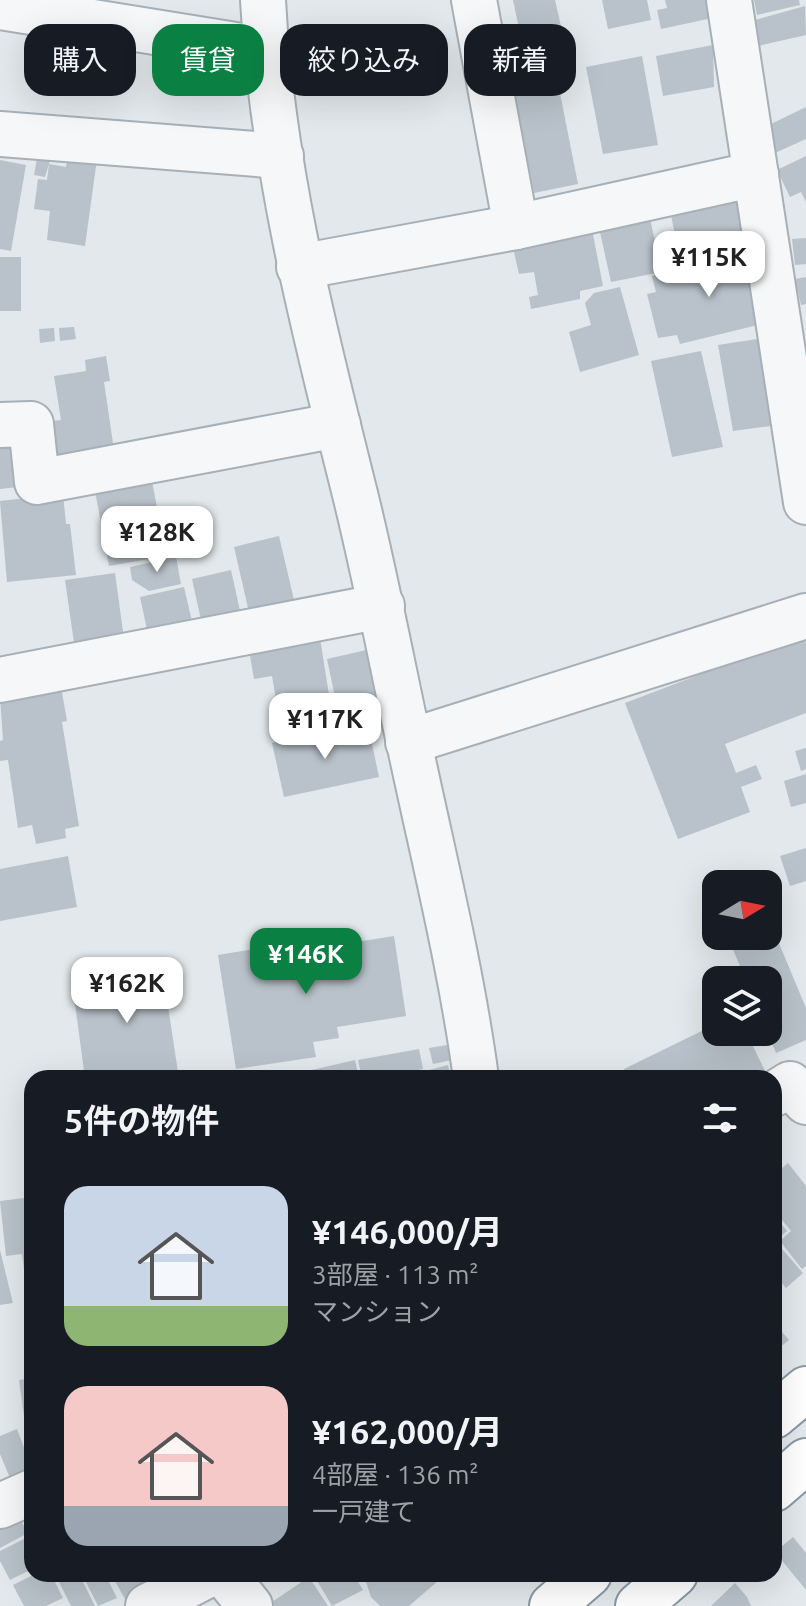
<!DOCTYPE html>
<html lang="ja">
<head>
<meta charset="utf-8">
<style>
  body { margin:0; font-family:Ubuntu,"Noto Sans JP",sans-serif; background:#20242c; color:#f1f3f6; height:100vh; display:flex; flex-direction:column; font-size:30px; white-space:nowrap }
  * { box-sizing:border-box; margin:0 }
  p { font-size:26px; color:#9ea1a6 }
  .icon { flex:none; width:44px; height:44px; fill:none; stroke:currentColor; stroke-width:2; stroke-linecap:round; stroke-linejoin:round }
  .map { position:relative; flex:1; overflow:hidden }
  .drawer { position:absolute; left:24px; top:1070px; width:758px; height:512px; display:flex; flex-direction:column; background:#171b24; border-radius:24px; box-shadow:0 8px 32px #0002 }
  .drawer>* { flex:none }
  .top-card { position:absolute; left:24px; top:24px; width:758px; height:72px; display:flex; gap:16px }
  .needle { width:52px; rotate:80deg }
  .controls { position:absolute; left:702px; top:870px; display:grid; gap:16px }
  .controls a { display:grid; place-items:center; width:80px; height:80px; border-radius:16px; background:#171b24; box-shadow:0 8px 32px #0002; font-size:40px }
  .price { position:absolute; translate:-50% -68px; padding:0 18px; border-radius:16px; background:#fff; color:#222; font-size:26px; line-height:52px; filter:drop-shadow(0 2px 4px #0008) }
  .price::after { content:''; position:absolute; left:50%; top:48px; width:24px; height:18px; margin-left:-12px; background:inherit; clip-path:polygon(0 0,100% 0,50% 100%) }
  .price.current { background:#0b8043; color:#fff }
  ul { padding:0; list-style:none }
  li { display:flex; align-items:center; gap:24px; height:200px; padding:0 40px }
  li span { display:grid; place-items:center; flex:none; width:224px; height:160px; border-radius:24px; color:#555 }
  li>.icon { margin-inline-start:auto }
  span .icon { width:96px; height:96px; fill:#fffc; stroke-width:1 }
  li b { font-size:34px }
  h2 { display:flex; justify-content:space-between; align-items:center; height:96px; padding:0 40px; font-size:34px }
  .tag { padding:0 28px; border-radius:24px; background:#171b24; box-shadow:0 8px 32px #0002; font-size:28px; line-height:72px }
  .tag.current { background:#0b8043; color:#fff }
  .map>svg:first-child { display:block }
  .building { fill:#b9c2ca }
  .lines { fill:none; stroke-linecap:round; stroke-linejoin:round }
  .minor-casing { stroke:#a7b0b6; stroke-width:48 }
  .highway-casing { stroke:#8998a3; stroke-width:48 }
  .minor { stroke:#f5f7f9; stroke-width:44 }
  .highway { stroke:#fff; stroke-width:44 }
</style>
</head>
<body>
<div class="map">
<svg width="806" height="1606" viewBox="0 0 806 1606">
  <rect width="100%" height="100%" fill="#e2e8eb"/>
  <g class="building">
    <path d="M 513,0 L 555,0 L 563,35 L 522,43 Z"/>
    <path d="M 602,0 L 647,0 L 651,20 L 608,29 Z"/>
    <path d="M 665,0 L 713,0 L 717,17 L 661,29 L 657,10 L 667,8 Z"/>
    <path d="M 754,0 L 799,0 L 800,5 L 757,15 Z"/>
    <path d="M 805,6 L 806,35 L 758,46 L 751,21 Z"/>
    <path d="M 713,45 L 714,87 L 663,96 L 656,56 Z"/>
    <path d="M 642,56 L 658,145 L 603,154 L 586,67 Z"/>
    <path d="M 554,63 L 578,184 L 534,193 L 509,72 Z"/>
    <path d="M 806,107 L 806,139 L 775,153 L 771,124 Z"/>
    <path d="M 39,147 L 53,149 L 49,164 L 66,167 L 68,155 L 97,159 L 85,246 L 47,240 L 50,211 L 34,209 L 38,179 L 47,180 L 49,164 L 45,177 L 34,175 Z"/>
    <path d="M 806,156 L 806,202 L 801,192 L 790,197 L 777,170 Z"/>
    <path d="M 0,160 L 26,165 L 11,251 L 0,249 Z"/>
    <path d="M 745,195 L 754,246 L 680,260 L 670,210 Z"/>
    <path d="M 649,213 L 661,272 L 611,282 L 598,223 Z"/>
    <path d="M 591,224 L 603,286 L 580,291 L 580,299 L 531,309 L 529,297 L 538,295 L 534,272 L 519,274 L 512,243 Z"/>
    <path d="M 806,238 L 806,264 L 795,265 L 792,239 Z"/>
    <path d="M 753,252 L 770,322 L 680,344 L 677,335 L 658,338 L 647,294 L 656,292 L 652,276 Z"/>
    <rect x="0" y="257" width="21" height="54"/>
    <path d="M 806,277 L 806,304 L 801,305 L 795,279 Z"/>
    <path d="M 620,287 L 639,355 L 580,372 L 569,332 L 591,325 L 585,303 L 594,293 Z"/>
    <path d="M 74,327 L 76,339 L 60,341 L 59,328 Z"/>
    <path d="M 54,328 L 55,341 L 40,343 L 39,329 Z"/>
    <path d="M 770,337 L 778,425 L 733,431 L 718,345 Z"/>
    <path d="M 701,351 L 723,447 L 672,457 L 651,361 Z"/>
    <path d="M 106,356 L 110,381 L 104,382 L 114,450 L 49,460 L 43,422 L 61,420 L 54,376 L 86,371 L 85,360 Z"/>
    <path d="M 23,438 L 27,486 L 0,489 L 0,440 Z"/>
    <path d="M 152,481 L 166,556 L 109,566 L 95,491 Z"/>
    <path d="M 63,494 L 66,524 L 70,524 L 76,575 L 7,582 L 0,501 Z"/>
    <path d="M 279,536 L 294,600 L 278,604 L 251,621 L 234,547 Z"/>
    <path d="M 176,557 L 181,584 L 149,591 L 132,580 L 130,567 Z"/>
    <path d="M 231,570 L 242,620 L 203,629 L 192,579 Z"/>
    <path d="M 115,573 L 125,646 L 74,643 L 65,580 Z"/>
    <path d="M 184,587 L 194,630 L 149,639 L 140,597 Z"/>
    <path d="M 803,635 L 806,644 L 806,713 L 725,744 L 736,773 L 756,765 L 762,779 L 741,787 L 750,812 L 678,839 L 625,703 Z"/>
    <path d="M 320,638 L 332,714 L 280,722 L 272,676 L 254,679 L 249,650 Z"/>
    <path d="M 375,648 L 388,705 L 339,716 L 327,659 Z"/>
    <path d="M 36,691 L 37,696 L 62,692 L 67,721 L 62,722 L 79,826 L 65,829 L 66,838 L 36,844 L 32,825 L 18,828 L 8,760 L 0,761 L 0,741 L 3,740 L 0,697 Z"/>
    <path d="M 368,725 L 379,777 L 284,797 L 272,743 Z"/>
    <path d="M 806,748 L 806,769 L 801,771 L 795,751 Z"/>
    <path d="M 806,774 L 806,803 L 791,807 L 784,781 Z"/>
    <path d="M 806,848 L 806,881 L 790,886 L 780,856 Z"/>
    <path d="M 68,856 L 77,907 L 0,921 L 0,869 Z"/>
    <path d="M 768,917 L 806,1008 L 806,1040 L 776,1053 L 768,1034 L 768,980 L 746,980 L 728,938 L 768,936 Z"/>
    <path d="M 394,936 L 406,1016 L 337,1027 L 339,1038 L 313,1042 L 316,1057 L 236,1069 L 218,955 L 292,943 L 293,952 Z"/>
    <path d="M 176,967 L 180,991 L 166,993 L 178,1072 L 159,1075 L 160,1078 L 85,1078 L 72,982 Z"/>
    <path d="M 716,1024 L 716,1032 L 746,1032 L 767,1075 L 763,1078 L 627,1078 L 624,1069 Z"/>
    <path d="M 453,1044 L 457,1059 L 433,1064 L 429,1048 Z"/>
    <path d="M 419,1049 L 423,1069 L 377,1078 L 362,1078 L 358,1060 Z"/>
    <path d="M 355,1060 L 359,1078 L 300,1078 L 299,1073 Z"/>
    <path d="M 448,1065 L 451,1078 L 403,1078 L 403,1077 Z"/>
    <path d="M 788,1163 L 806,1186 L 806,1266 L 802,1269 L 780,1241 L 791,1231 L 774,1210 L 774,1175 Z"/>
    <path d="M 32,1197 L 32,1318 L 30,1318 L 22,1254 L 6,1256 L 0,1201 Z"/>
    <path d="M 774,1215 L 787,1231 L 775,1241 L 803,1273 L 786,1288 L 774,1274 Z"/>
    <path d="M 0,1250 L 13,1303 L 0,1305 Z"/>
    <path d="M 774,1323 L 789,1340 L 774,1352 Z"/>
    <path d="M 32,1378 L 32,1423 L 25,1424 L 19,1380 Z"/>
    <path d="M 17,1429 L 32,1469 L 10,1478 L 0,1454 L 0,1436 Z"/>
    <path d="M 15,1510 L 28,1533 L 0,1548 L 0,1518 Z"/>
    <path d="M 28,1537 L 32,1544 L 32,1569 L 10,1580 L 0,1561 L 0,1551 Z"/>
    <path d="M 793,1537 L 806,1553 L 806,1590 L 775,1552 Z"/>
    <path d="M 35,1574 L 51,1574 L 63,1598 L 46,1606 L 24,1606 L 13,1585 Z"/>
    <path d="M 55,1574 L 79,1574 L 95,1606 L 71,1606 Z"/>
    <path d="M 82,1574 L 105,1574 L 117,1598 L 98,1606 Z"/>
    <path d="M 111,1574 L 137,1574 L 145,1588 L 125,1599 Z"/>
    <path d="M 313,1574 L 353,1574 L 363,1590 L 332,1606 Z"/>
    <path d="M 366,1574 L 446,1574 L 409,1606 L 380,1606 L 371,1597 L 364,1576 Z"/>
    <path d="M 309,1577 L 328,1606 L 266,1606 Z"/>
    <path d="M 735,1583 L 747,1597 L 751,1606 L 711,1606 Z"/>
  </g>
  <g class="lines">
    <defs>
      <g id="minor">
        <path d="M 263,0 C 272,170 315,334 356,498 C 378,588 395,679 415,770 C 437,872 462,974 476,1078"/>
        <path d="M 474,0 L 516,227"/>
        <path d="M 729,0 L 806,502"/>
        <path d="M 0,7 L 266,50"/>
        <path d="M 0,134 L 281,156"/>
        <path d="M 299,267 L 516,227 L 756,174"/>
        <path d="M 0,425 L 31,424 L 37,482 L 338,425"/>
        <path d="M 0,680 L 382,606"/>
        <path d="M 408,742 L 806,616"/>
        <path d="M 774,1094 L 790,1084 L 806,1102"/>
        <path d="M 0,1506 L 32,1492"/>
        <path d="M 224,1574 L 250,1606"/>
        <path d="M 148,1606 L 210,1574"/>
      </g>
      <g id="highway">
        <path d="M 774,1416 L 806,1389"/>
        <path d="M 774,1489 L 806,1461"/>
        <path d="M 552,1606 L 589,1574"/>
        <path d="M 638,1606 L 675,1574"/>
      </g>
    </defs>
    <use href="#minor" class="minor-casing"/>
    <use href="#highway" class="highway-casing"/>
    <use href="#minor" class="minor"/>
    <use href="#highway" class="highway"/>
  </g>
</svg>
<div class="controls">
<a><svg class="needle" viewBox="-14 -14 28 28"><path d="M0-13l5 13h-10z" fill="#e53935"/><path d="M0 13l5-13h-10z" fill="#9ea1a6"/></svg></a>
<a><svg class="icon" aria-label="layers" viewBox="0 0 24 24"><path d="M12 4l9 5-9 5-9-5zM3 14l9 5 9-5"/></svg></a>
</div>
<b class="price" style="left:709px;top:299px">¥115K</b>
<b class="price" style="left:157px;top:574px">¥128K</b>
<b class="price" style="left:325px;top:761px">¥117K</b>
<b class="price current" style="left:306px;top:996px">¥146K</b>
<b class="price" style="left:127px;top:1025px">¥162K</b>
<div class="top-card">
<a class="tag">購入</a>
<a class="tag current">賃貸</a>
<a class="tag">絞り込み</a>
<a class="tag">新着</a>
</div>
<section class="drawer">
<h2>5件の物件<svg class="icon" aria-label="filters" viewBox="0 0 24 24"><path d="M4 7h16M4 17h16"/><circle cx="9" cy="7" r="2"/><circle cx="15" cy="17" r="2"/></svg></h2>
<ul>
<li><span style="background:linear-gradient(#c9d6e8 75%,#8fb573 0)"><svg class="icon" aria-label="home" viewBox="0 0 24 24"><path d="M3 11l9-7 9 7M6 9v11h12V9"/></svg></span><div><b>¥146,000/月</b><p>3部屋 · 113 m²</p><p>マンション</p></div></li>
<li><span style="background:linear-gradient(#f6c9c9 75%,#9aa5b1 0)"><svg class="icon" aria-label="home" viewBox="0 0 24 24"><path d="M3 11l9-7 9 7M6 9v11h12V9"/></svg></span><div><b>¥162,000/月</b><p>4部屋 · 136 m²</p><p>一戸建て</p></div></li>
</ul>
</section>
</div>
</body>
</html>
